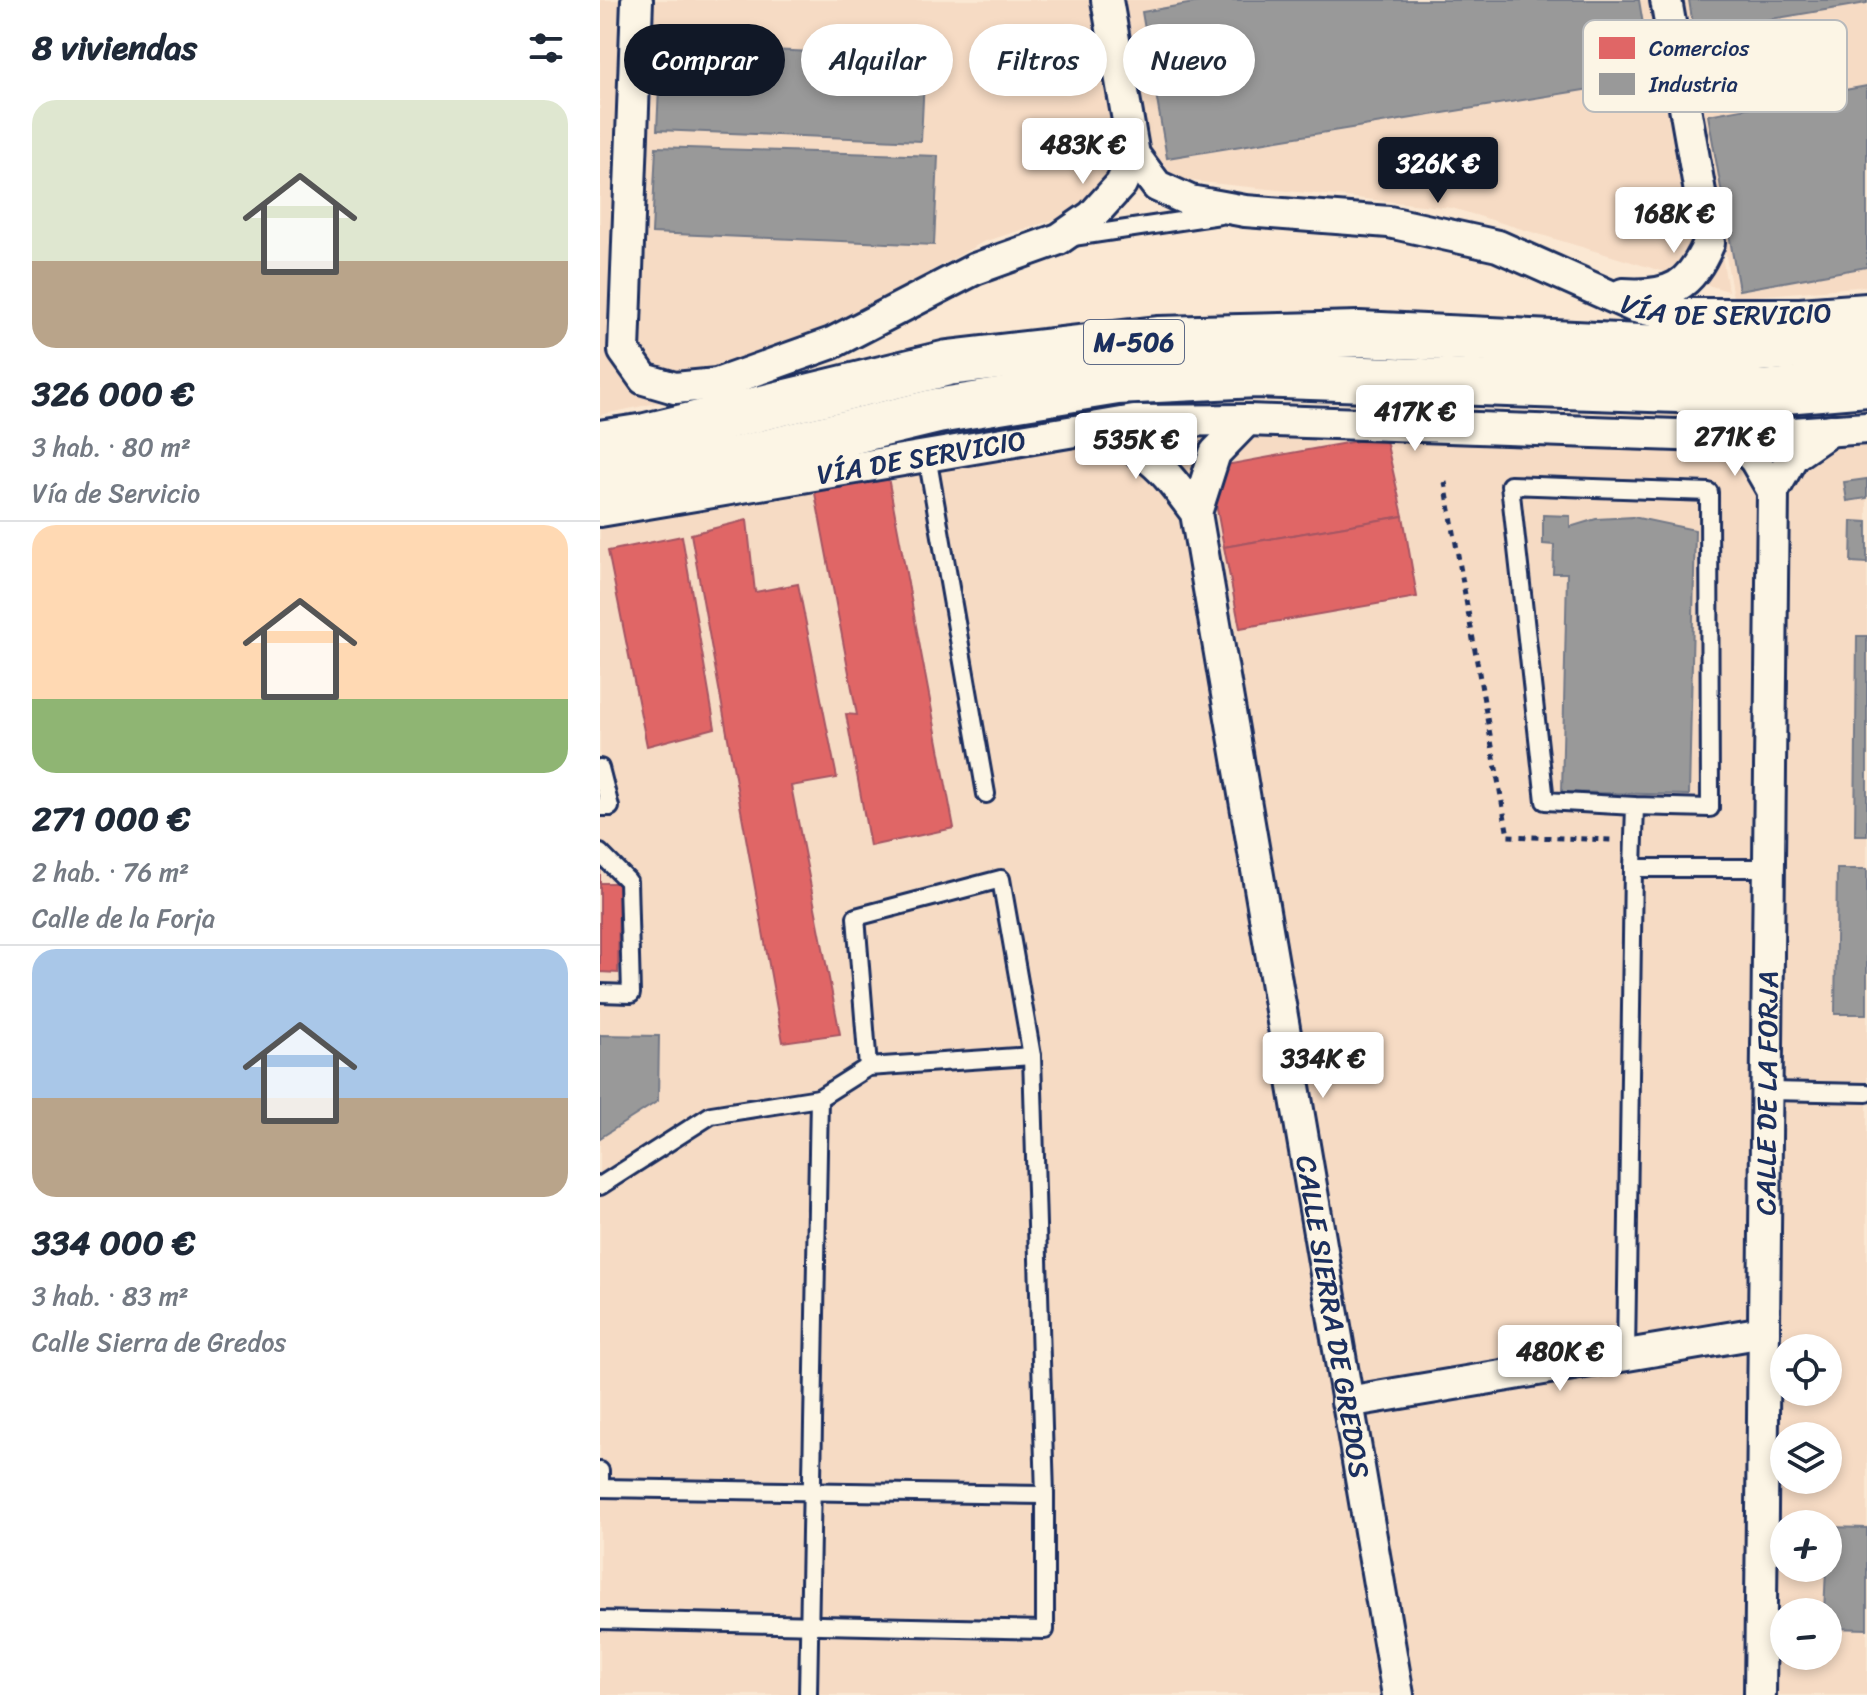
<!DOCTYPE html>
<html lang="es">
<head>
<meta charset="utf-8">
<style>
  body { margin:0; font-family:Sriracha,sans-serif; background:#f2f2f3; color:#1f2937; height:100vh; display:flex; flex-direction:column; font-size:30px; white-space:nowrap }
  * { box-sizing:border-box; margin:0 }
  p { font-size:26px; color:#747a83 }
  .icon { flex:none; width:44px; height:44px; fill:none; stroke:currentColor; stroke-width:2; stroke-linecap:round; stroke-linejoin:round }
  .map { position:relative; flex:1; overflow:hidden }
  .side { display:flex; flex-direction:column; background:#fff; width:600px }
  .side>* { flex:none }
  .guide { position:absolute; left:24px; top:24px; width:760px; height:72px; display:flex; gap:16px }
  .tools { position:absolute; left:1170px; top:1334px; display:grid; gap:16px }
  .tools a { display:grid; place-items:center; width:72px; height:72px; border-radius:50%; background:#fff; box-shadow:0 4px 12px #0003; font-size:40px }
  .price { position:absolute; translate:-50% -68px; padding:0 18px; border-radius:8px; background:#fff; color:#222; font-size:26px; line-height:52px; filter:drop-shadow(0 2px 4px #0008) }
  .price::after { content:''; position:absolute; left:50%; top:48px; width:24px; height:18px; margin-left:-12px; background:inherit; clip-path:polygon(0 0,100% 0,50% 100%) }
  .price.on { background:#111827; color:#fff }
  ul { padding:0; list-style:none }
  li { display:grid; align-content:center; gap:16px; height:424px; padding:0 32px }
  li+li { border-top:2px solid #e0e1e3 }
  li span { display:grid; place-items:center; height:248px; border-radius:24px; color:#555 }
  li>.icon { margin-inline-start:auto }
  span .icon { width:144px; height:144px; fill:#fffc; stroke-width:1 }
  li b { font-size:34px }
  h2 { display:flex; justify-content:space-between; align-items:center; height:96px; padding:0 32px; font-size:34px }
  .pill { padding:0 28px; border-radius:36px; background:#fff; box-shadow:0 4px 12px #0003; font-size:28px; line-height:72px }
  .pill.on { background:#111827; color:#fff }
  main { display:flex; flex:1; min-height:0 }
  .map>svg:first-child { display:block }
  .built { fill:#f6dbc4; fill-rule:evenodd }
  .shops { fill:#e06666; stroke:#a55664; stroke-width:2 }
  .industry { fill:#999; stroke:#737987; stroke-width:2 }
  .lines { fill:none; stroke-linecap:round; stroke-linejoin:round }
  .service-casing { stroke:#1b2f5e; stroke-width:22 }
  .minor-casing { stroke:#1b2f5e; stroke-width:36 }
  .primary-casing { stroke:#1b2f5e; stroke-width:50 }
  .path { stroke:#1b2f5e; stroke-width:5; stroke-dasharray:6 6; stroke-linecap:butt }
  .service { stroke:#fcf5e5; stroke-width:16 }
  .minor { stroke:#fcf5e5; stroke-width:30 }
  .primary { stroke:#fcf5e5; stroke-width:44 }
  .labels { text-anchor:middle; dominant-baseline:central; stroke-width:8; stroke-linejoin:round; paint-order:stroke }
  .shield { fill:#fcf5e5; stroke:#5e6a86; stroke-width:2 }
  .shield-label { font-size:26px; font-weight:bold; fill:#1b2f5e }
  .street-label { font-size:28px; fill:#1b2f5e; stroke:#fcf5e5 }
  .key { fill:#fcf5e5; stroke:#b8babc; stroke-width:2 }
  .key-label { font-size:22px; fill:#1b2f5e }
</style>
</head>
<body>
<main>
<section class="side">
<h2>8 viviendas<svg class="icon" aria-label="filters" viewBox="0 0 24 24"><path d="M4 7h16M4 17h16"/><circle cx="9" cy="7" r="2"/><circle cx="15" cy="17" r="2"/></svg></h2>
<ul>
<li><span style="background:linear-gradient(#dfe7d0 65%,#b9a48a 0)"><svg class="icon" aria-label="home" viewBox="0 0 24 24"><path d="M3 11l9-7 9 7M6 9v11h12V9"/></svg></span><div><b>326 000 €</b><p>3 hab. · 80 m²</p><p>Vía de Servicio</p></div></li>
<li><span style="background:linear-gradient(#ffd9b3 70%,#8fb573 0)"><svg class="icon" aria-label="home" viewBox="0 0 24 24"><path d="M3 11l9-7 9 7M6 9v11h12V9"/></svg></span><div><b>271 000 €</b><p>2 hab. · 76 m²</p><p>Calle de la Forja</p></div></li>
<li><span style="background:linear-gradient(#a9c7e8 60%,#b9a48a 0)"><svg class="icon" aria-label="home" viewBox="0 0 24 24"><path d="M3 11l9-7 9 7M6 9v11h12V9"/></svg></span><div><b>334 000 €</b><p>3 hab. · 83 m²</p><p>Calle Sierra de Gredos</p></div></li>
</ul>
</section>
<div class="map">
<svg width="1267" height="1695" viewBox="0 0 1267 1695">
  <rect width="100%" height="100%" fill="#fbe8d3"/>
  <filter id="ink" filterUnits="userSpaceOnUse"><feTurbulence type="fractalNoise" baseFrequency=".0125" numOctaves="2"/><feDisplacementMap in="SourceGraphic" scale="16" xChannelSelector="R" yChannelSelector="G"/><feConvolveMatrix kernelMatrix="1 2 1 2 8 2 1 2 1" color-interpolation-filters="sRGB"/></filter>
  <g filter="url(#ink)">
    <g class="built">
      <path d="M 0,0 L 1079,0 L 1128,291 L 852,208 L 581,180 L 383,242 L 118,390 L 0,415 Z"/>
      <path d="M 1083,0 L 1267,0 L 1267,286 L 1133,298 Z"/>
      <path d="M 1267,403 L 1267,1695 L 0,1695 L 0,501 L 526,407 L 1168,416 ZM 1184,1348 L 1228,1348 L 1228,1392 L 1184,1392 ZM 1184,1436 L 1228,1436 L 1228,1480 L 1184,1480 ZM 1184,1524 L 1228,1524 L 1228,1568 L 1184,1568 ZM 1184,1612 L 1228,1612 L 1228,1656 L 1184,1656 Z"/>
    </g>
    <g class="shops">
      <path d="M 785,436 L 803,516 L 624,547 L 616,504 L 620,466 Z"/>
      <path d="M 287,472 L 354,828 L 270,846 L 246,714 L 257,715 L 214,488 Z"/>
      <path d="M 803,516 L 817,597 L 640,628 L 624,547 Z"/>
      <path d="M 147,520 L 155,592 L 198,584 L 237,778 L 191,786 L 240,1034 L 183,1042 L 91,534 Z"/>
      <path d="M 82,536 L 115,728 L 47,746 L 8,551 Z"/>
      <path d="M 0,862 L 0,883 L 19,883 L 18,973 L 0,972 Z"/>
    </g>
    <g class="industry">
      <path d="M 611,0 L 1039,0 L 1052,79 L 567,158 L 542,12 Z"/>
      <path d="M 1089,0 L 1267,0 L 1267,3 L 1094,32 Z"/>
      <path d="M 61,45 L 325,57 L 321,141 L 57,130 Z"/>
      <path d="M 1267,86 L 1267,267 L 1139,290 L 1108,115 Z"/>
      <path d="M 56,147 L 338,156 L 334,245 L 52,233 Z"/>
      <path d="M 1267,479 L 1267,498 L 1247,501 L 1244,482 Z"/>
      <path d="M 943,515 L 970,516 L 970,527 L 996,519 L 1033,517 L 1095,530 L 1089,795 L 962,792 L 967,573 L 953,573 L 954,545 L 943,544 Z"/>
      <path d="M 1252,521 L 1267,522 L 1267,563 L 1251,562 Z"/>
      <path d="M 1257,636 L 1267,636 L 1267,835 L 1255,835 Z"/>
      <path d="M 1237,869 L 1267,869 L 1267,1014 L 1235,1014 Z"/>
      <path d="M 0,1035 L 59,1036 L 58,1101 L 0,1138 Z"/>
      <path d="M 1228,1527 L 1267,1528 L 1267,1629 L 1228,1628 L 1228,1612 L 1224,1612 Z"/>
    </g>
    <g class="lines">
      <defs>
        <g id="service">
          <path d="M 473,237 L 620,215"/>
          <path d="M 327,456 L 386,794"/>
          <path d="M 0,768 L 10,807 L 0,807"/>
          <path d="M 0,853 L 28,881 L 31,994 L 0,993"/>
          <path d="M 1033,868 L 1035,806 L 1110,808 L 1109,492 L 910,485 L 945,801 L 1035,806"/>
          <path d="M 1166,1091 L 1267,1093"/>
          <path d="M 0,1186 L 111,1115 L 219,1098"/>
          <path d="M 1026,1355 L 1033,868 L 1169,868"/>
          <path d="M 0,1471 L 0,1488 L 445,1495 L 432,1056 L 401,879 L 256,917 L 268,1067"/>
          <path d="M 0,1620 L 445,1630 L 445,1495"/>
          <path d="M 208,1695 L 219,1098 L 268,1067 L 432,1056"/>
        </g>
        <g id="minor">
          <path d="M 37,0 L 24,351 L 44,379 L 75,388 L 117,384 L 232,343 L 375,269 L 459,239 L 492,216 L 521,184 L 534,155"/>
          <path id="s1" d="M 507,0 L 534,155 L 557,186 L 590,201 L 645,211 L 789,222 L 898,246 L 1035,307 L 1069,314 L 1200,314 L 1267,309"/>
          <path d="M 1023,294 C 1071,297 1090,287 1109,243 L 1066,0"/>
          <path id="s2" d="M 492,429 C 551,454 558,461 596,513 L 798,1695"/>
          <path d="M 1134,437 L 1155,460 L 1173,491"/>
          <path id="s3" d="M 0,511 L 534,421 L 647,420 L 1134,437 L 1267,428"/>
          <path d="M 596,513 L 615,453 L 647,420"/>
          <path d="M 747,1402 L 1164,1332"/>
          <path id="s4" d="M 1160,1695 L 1173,491 L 1193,456 L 1231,430"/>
        </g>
        <g id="primary">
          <path d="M 0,443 L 46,436 L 348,363 L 558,339 L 759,334 L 1128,351 L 1267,342"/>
          <path d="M 0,486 L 145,457 L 337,411 L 517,382 L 656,375 L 1162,393 L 1267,384"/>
        </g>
      </defs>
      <use href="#service" class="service-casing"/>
      <use href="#minor" class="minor-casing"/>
      <use href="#primary" class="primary-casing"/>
      <path class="path" d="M 845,482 L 908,836 L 1013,840"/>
      <use href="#service" class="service"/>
      <use href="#minor" class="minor"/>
      <use href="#primary" class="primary"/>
    </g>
  </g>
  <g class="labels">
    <rect class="shield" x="484" y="320" width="100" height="44" rx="6"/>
    <g class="shield-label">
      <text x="534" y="342">M-506</text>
    </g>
    <g class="street-label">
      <text stroke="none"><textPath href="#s1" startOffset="786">VÍA DE SERVICIO</textPath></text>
      <text stroke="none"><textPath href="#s3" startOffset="326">VÍA DE SERVICIO</textPath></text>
      <text stroke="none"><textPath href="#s4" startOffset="602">CALLE DE LA FORJA</textPath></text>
      <text stroke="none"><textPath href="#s2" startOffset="952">CALLE SIERRA DE GREDOS</textPath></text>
    </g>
  </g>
  <rect x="983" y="20" width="264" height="92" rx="12" class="key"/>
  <rect x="999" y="37" width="36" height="22" fill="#e06666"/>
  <rect x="999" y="73" width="36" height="22" fill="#999"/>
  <g class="key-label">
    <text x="1049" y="56">Comercios</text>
    <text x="1049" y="92">Industria</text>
  </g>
</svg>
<div class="tools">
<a><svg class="icon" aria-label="locate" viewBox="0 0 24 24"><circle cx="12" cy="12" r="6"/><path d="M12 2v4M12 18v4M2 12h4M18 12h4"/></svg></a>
<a><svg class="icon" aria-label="layers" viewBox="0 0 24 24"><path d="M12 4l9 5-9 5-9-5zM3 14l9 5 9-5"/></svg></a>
<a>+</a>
<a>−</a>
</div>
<b class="price" style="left:483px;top:186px">483K €</b>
<b class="price on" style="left:838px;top:205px">326K €</b>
<b class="price" style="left:1074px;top:255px">168K €</b>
<b class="price" style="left:815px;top:453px">417K €</b>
<b class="price" style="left:1135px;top:478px">271K €</b>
<b class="price" style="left:536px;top:481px">535K €</b>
<b class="price" style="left:723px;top:1100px">334K €</b>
<b class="price" style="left:960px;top:1393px">480K €</b>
<div class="guide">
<a class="pill on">Comprar</a>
<a class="pill">Alquilar</a>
<a class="pill">Filtros</a>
<a class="pill">Nuevo</a>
</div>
</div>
</main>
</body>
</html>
